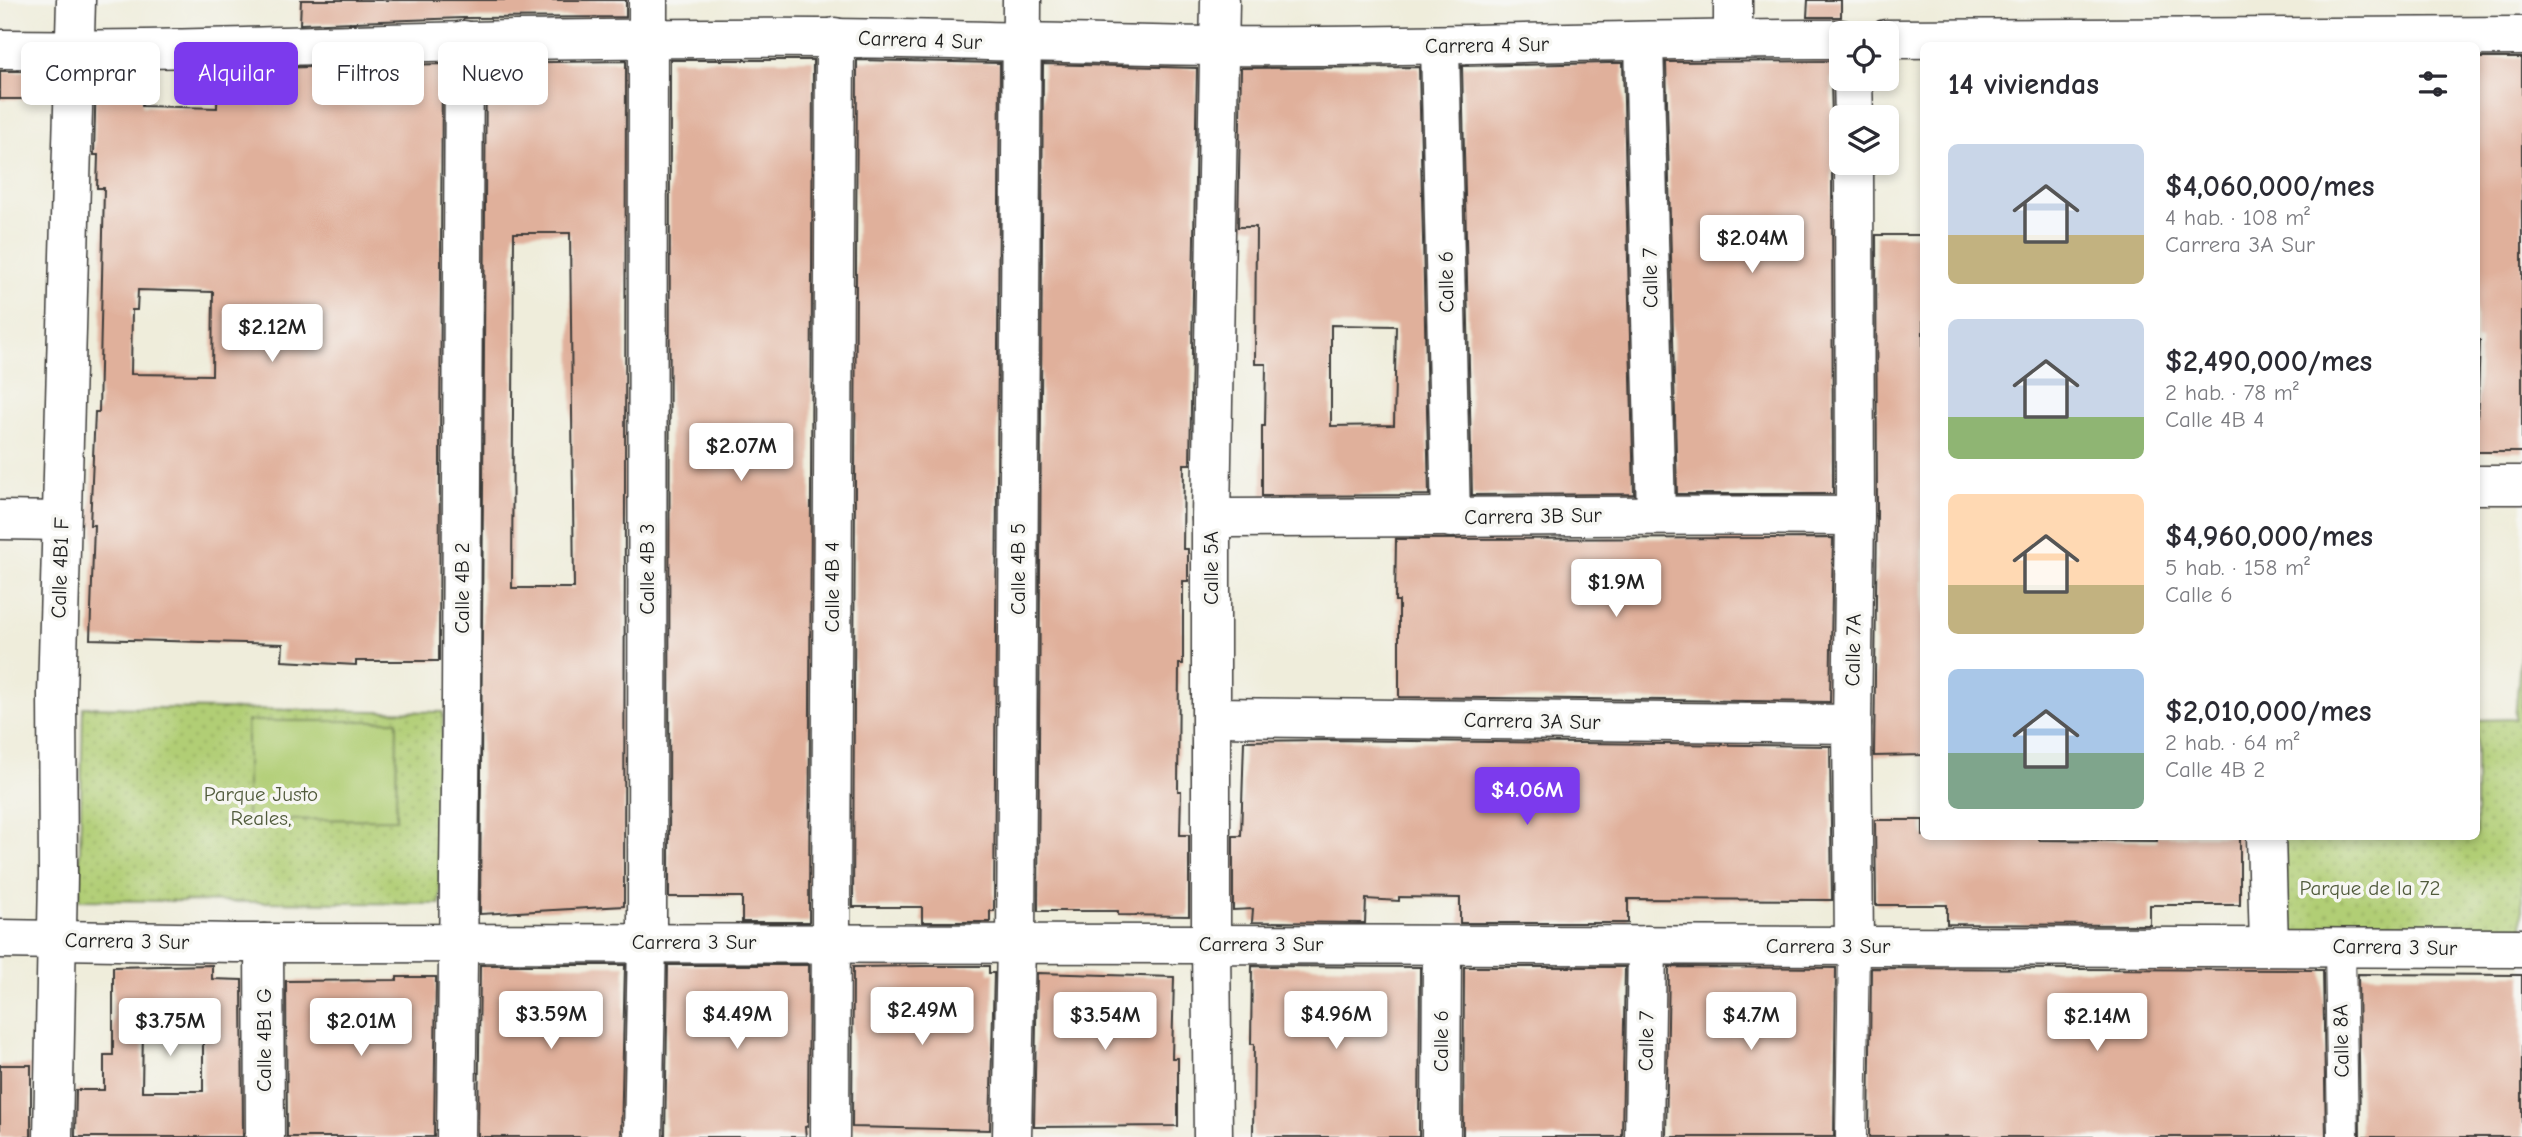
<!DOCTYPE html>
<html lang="es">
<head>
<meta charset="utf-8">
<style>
  body { margin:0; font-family:"Comic Neue",sans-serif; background:#f2f2f3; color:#2b2b33; height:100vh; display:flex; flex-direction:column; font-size:26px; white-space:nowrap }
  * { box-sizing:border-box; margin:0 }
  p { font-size:23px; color:#7c7c81 }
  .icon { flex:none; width:38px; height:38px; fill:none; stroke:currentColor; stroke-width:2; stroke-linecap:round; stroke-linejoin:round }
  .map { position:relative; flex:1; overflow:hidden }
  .drawer { position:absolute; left:1920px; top:42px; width:560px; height:798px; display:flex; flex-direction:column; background:#fff; border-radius:10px; box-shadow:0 4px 10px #0003 }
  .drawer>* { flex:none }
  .top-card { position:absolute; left:21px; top:42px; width:665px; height:63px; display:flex; gap:14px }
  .tools { position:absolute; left:1829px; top:21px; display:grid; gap:14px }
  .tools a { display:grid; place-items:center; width:70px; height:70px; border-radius:10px; background:#fff; box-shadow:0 4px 10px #0003; font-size:35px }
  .price { position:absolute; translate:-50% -60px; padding:0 16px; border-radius:7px; background:#fff; color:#222; font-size:23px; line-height:46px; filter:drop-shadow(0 2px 4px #0008) }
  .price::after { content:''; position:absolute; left:50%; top:42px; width:21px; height:16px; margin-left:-10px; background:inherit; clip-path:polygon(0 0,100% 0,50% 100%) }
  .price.selected { background:#7c3aed; color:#fff }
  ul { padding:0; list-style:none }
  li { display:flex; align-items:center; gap:21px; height:175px; padding:0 28px }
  li span { display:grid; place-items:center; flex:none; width:196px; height:140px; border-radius:10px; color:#555 }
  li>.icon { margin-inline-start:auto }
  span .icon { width:84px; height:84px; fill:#fffc; stroke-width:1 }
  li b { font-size:30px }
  h2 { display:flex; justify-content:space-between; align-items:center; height:84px; padding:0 28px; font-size:30px }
  .tag { padding:0 24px; border-radius:10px; background:#fff; box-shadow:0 4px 10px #0003; font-size:24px; line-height:63px }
  .tag.selected { background:#7c3aed; color:#fff }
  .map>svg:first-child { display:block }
  .park { fill:url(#park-dots); stroke:#667548; stroke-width:2 }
  .garden { fill:#b1ce75; stroke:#667548; stroke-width:2 }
  .building { fill:#e0b09b; fill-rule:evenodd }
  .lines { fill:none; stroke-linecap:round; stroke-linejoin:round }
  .pedestrian-casing { stroke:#3c3b39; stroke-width:32 }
  .minor-casing { stroke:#3c3b39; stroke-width:41 }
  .tertiary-casing { stroke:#3c3b39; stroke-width:41 }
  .pedestrian { stroke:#fff; stroke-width:30 }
  .minor { stroke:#fff; stroke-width:38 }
  .tertiary { stroke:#fff; stroke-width:38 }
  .labels { text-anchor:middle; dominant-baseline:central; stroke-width:7; stroke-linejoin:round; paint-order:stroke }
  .street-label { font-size:21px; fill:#1c1c1c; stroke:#f6f6f2 }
  .park-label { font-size:21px; fill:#505a3b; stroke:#f6f6f2 }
</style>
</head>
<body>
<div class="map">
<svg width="2522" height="1137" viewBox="0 0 2522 1137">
  <defs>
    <pattern id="park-dots" width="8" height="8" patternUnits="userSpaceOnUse" patternTransform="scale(1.75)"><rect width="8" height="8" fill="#b1ce75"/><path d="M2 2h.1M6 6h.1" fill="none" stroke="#98b065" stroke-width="1.8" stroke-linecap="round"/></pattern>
  </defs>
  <rect width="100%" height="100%" fill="#f6f6f2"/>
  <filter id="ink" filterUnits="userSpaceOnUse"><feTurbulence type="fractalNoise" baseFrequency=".0143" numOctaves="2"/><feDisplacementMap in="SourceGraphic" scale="14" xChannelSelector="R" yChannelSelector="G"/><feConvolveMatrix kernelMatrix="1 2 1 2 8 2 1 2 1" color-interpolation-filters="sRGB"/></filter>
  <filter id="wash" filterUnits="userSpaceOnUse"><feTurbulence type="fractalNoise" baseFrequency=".00686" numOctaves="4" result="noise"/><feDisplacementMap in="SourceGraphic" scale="28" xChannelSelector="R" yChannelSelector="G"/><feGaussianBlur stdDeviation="1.57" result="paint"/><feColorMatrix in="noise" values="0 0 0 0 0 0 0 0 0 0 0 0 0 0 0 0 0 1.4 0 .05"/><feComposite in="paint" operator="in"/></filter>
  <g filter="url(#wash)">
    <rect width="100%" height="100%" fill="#efeddb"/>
    <g class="park">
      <path d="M 2522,637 L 2522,938 L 2285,940 L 2284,837 L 2476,836 L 2476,720 L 2515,719 Z"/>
      <path d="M 83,707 L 443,712 L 440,904 L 79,900 Z"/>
    </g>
    <path class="garden" d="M 247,721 L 397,721 L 396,819 L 247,820 Z"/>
    <g id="blocks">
      <g class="building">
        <path d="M 301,0 L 626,0 L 626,17 L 463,18 L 300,24 Z"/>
        <path d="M 1808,0 L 1841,0 L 1841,17 L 1807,17 Z"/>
        <path d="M 2476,58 L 2522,58 L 2522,452 L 2476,452 L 2480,340 L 2476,340 Z"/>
        <path d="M 670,60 L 813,60 L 809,922 L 742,922 L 742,897 L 669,897 Z"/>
        <path d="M 857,60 L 1000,63 L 994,911 L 990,911 L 990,922 L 922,922 L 922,907 L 853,907 Z"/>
        <path d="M 626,61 L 624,906 L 480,914 L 486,63 ZM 514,233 L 570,233 L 574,588 L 512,588 Z"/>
        <path d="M 1841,61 L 1834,69 L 1831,80 L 1832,118 L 1835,128 L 1841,134 L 1841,146 L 1835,153 L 1832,163 L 1833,494 L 1677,494 L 1666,62 Z"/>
        <path d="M 1609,63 L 1623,63 L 1634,494 L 1472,495 L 1462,66 Z"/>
        <path d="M 442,64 L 439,661 L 356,661 L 356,665 L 282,661 L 283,644 L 90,639 L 94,525 L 90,525 L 95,412 L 99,412 L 104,188 L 97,188 L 98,155 L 94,155 L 96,72 L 143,74 L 142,106 L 217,108 L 218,69 ZM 138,290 L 213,292 L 212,375 L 131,374 L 132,310 L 137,310 Z"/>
        <path d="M 1043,64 L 1197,68 L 1190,464 L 1184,464 L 1183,549 L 1188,549 L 1188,581 L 1183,581 L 1183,664 L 1179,664 L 1178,791 L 1181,791 L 1180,835 L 1189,835 L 1189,916 L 1118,915 L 1118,911 L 1038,911 Z"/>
        <path d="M 1419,67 L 1429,495 L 1262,496 L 1262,426 L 1265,426 L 1266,364 L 1255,364 L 1256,227 L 1238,227 L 1241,68 ZM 1331,325 L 1396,326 L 1394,425 L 1331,426 Z"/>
        <rect x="0" y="71" width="34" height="28"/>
        <path d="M 1876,235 L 1923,235 L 1923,755 L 1874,756 L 1877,516 Z"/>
        <path d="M 1833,538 L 1830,702 L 1399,697 L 1399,601 L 1395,601 L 1396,539 Z"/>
        <path d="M 1330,740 L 1830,746 L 1832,900 L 1628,899 L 1628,923 L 1460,923 L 1460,898 L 1399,897 L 1399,901 L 1366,899 L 1365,923 L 1252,922 L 1253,909 L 1233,910 L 1233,836 L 1241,836 L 1244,741 Z"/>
        <path d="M 1875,820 L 1923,820 L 1923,836 L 2039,836 L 2039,840 L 2157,841 L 2157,836 L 2240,836 L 2240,905 L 2150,905 L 2150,925 L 1947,924 L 1947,905 L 1876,905 Z"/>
        <path d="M 212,965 L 212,979 L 242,980 L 243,1137 L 75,1137 L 76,1090 L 104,1090 L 104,1055 L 113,1055 L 113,967 ZM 143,1028 L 203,1028 L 203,1091 L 142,1091 Z"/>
        <path d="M 480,965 L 625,965 L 621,1137 L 478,1137 Z"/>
        <path d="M 668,965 L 809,965 L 808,1126 L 805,1127 L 806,1137 L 665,1137 Z"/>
        <path d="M 922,966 L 989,966 L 989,973 L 994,973 L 990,1130 L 852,1127 L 853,967 Z"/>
        <path d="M 1252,966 L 1420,967 L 1419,1137 L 1253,1137 L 1254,1044 L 1251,1044 Z"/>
        <path d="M 1464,967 L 1625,967 L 1622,1137 L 1463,1137 Z"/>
        <path d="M 1669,967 L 1836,968 L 1834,1137 L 1666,1137 Z"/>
        <path d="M 1871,968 L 2323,970 L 2326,1137 L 1869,1137 Z"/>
        <path d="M 1037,973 L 1174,977 L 1172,1058 L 1178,1058 L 1178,1126 L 1034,1127 Z"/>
        <path d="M 2358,974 L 2522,975 L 2522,1137 L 2360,1137 Z"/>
        <path d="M 397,977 L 436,977 L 434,1137 L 287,1137 L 286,981 L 397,980 Z"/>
        <rect x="0" y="1065" width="31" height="72"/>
      </g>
    </g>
  </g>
  <g filter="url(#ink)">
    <use href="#blocks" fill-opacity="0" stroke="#3c3b39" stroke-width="2"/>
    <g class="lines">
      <defs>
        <g id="pedestrian">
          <path d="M 2340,946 L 2343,1137"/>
          <path d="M 1851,1137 L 1854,946"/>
        </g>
        <g id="minor">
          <path d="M 1733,39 L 1733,0"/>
          <path d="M 1886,39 L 2522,36"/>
          <path d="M 1644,42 L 1656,514"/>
          <path d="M 1440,46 L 1451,518"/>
          <path d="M 0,49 C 200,52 401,40 601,39 C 678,38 756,37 833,38 C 962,39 1092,45 1221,46 C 1428,48 1634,38 1841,39"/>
          <path d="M 1853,79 L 1854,117"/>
          <path d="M 2476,485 L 2522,485"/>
          <path d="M 1211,518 C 1426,518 1640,514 1855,516"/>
          <path d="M 0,520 L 61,521"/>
          <path d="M 1212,717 L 1852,724"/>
          <path d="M 2266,836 L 2269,946"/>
          <path d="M 0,939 L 235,943 L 1211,944 L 1211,518 L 1220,0"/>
          <path d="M 264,943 L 265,1137"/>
          <path d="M 1854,946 L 1852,724 L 1855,516 L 1854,163"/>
          <path d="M 53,1137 L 58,876 L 57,694 L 76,0"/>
          <path d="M 456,1137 L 461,700 L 464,40"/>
          <path d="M 643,1137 L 647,942 L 648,0"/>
          <path d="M 830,1137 L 835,37"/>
          <path d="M 1012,1137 L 1016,943 L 1022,0"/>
          <path d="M 1441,1137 L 1442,945"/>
          <path d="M 1644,1137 L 1647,945"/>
        </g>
        <path id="tertiary" d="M 1213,1137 L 1211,944 L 2522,948"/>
      </defs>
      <use href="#pedestrian" class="pedestrian-casing"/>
      <use href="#minor" class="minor-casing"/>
      <use href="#tertiary" class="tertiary-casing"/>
      <use href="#pedestrian" class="pedestrian"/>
      <use href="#minor" class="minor"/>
      <use href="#tertiary" class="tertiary"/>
    </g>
  </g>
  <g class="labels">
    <g class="street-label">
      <text transform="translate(920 40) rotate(2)">Carrera 4 Sur</text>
      <text transform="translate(1487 45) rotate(-1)">Carrera 4 Sur</text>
      <text transform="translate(1650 278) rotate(-91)">Calle 7</text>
      <text transform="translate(1446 282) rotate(-91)">Calle 6</text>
      <text transform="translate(1533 516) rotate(-1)">Carrera 3B Sur</text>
      <text transform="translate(60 568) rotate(-88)">Calle 4B1 F</text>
      <text transform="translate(1211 568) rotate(-90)">Calle 5A</text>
      <text transform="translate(647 569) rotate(-90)">Calle 4B 3</text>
      <text transform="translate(1018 569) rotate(-90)">Calle 4B 5</text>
      <text transform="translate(832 587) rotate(-90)">Calle 4B 4</text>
      <text transform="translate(462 588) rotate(-90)">Calle 4B 2</text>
      <text transform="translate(1853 650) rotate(-89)">Calle 7A</text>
      <text transform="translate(1532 721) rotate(1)">Carrera 3A Sur</text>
      <text transform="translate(127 941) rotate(1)">Carrera 3 Sur</text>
      <text x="694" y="942">Carrera 3 Sur</text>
      <text x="1261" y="944">Carrera 3 Sur</text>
      <text x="1828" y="946">Carrera 3 Sur</text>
      <text transform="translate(2395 947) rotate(1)">Carrera 3 Sur</text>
      <text transform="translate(264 1040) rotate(-90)">Calle 4B1 G</text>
      <text transform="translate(1441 1041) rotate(-90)">Calle 6</text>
      <text transform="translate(1646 1041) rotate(-89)">Calle 7</text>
      <text transform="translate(2341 1041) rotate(-91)">Calle 8A</text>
    </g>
    <g class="park-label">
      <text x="261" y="794">Parque Justo<tspan x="261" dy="24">Reales,</tspan></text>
      <text x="2370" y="888">Parque de la 72</text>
    </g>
  </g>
</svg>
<div class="tools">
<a><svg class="icon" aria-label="locate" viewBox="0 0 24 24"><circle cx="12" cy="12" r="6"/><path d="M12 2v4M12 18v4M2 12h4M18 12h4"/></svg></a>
<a><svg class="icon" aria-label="layers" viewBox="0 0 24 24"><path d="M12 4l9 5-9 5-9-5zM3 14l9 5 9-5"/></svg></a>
</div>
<b class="price" style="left:1752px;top:275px">$2.04M</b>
<b class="price" style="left:272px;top:364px">$2.12M</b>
<b class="price" style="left:741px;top:483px">$2.07M</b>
<b class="price" style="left:1616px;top:619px">$1.9M</b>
<b class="price selected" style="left:1527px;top:827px">$4.06M</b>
<b class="price" style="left:922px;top:1047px">$2.49M</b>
<b class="price" style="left:551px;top:1051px">$3.59M</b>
<b class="price" style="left:737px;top:1051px">$4.49M</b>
<b class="price" style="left:1336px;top:1051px">$4.96M</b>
<b class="price" style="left:1105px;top:1052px">$3.54M</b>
<b class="price" style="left:1751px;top:1052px">$4.7M</b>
<b class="price" style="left:2097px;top:1053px">$2.14M</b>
<b class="price" style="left:170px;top:1058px">$3.75M</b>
<b class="price" style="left:361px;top:1058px">$2.01M</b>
<div class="top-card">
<a class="tag">Comprar</a>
<a class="tag selected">Alquilar</a>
<a class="tag">Filtros</a>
<a class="tag">Nuevo</a>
</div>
<section class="drawer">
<h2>14 viviendas<svg class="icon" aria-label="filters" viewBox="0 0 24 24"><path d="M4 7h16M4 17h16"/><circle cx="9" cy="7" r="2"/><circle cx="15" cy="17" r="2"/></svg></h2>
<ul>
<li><span style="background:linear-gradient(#c9d6e8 65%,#c2b280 0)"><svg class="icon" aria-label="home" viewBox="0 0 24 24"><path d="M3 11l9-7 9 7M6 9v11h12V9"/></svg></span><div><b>$4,060,000/mes</b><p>4 hab. · 108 m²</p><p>Carrera 3A Sur</p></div></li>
<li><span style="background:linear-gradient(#c9d6e8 70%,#8fb573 0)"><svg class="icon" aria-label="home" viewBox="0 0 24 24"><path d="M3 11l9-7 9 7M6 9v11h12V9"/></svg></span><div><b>$2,490,000/mes</b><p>2 hab. · 78 m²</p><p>Calle 4B 4</p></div></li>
<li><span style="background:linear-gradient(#ffd9b3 65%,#c2b280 0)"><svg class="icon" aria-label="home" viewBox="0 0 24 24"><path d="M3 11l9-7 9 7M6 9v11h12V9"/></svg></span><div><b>$4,960,000/mes</b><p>5 hab. · 158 m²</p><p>Calle 6</p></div></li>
<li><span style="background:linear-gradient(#a9c7e8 60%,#7fa58c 0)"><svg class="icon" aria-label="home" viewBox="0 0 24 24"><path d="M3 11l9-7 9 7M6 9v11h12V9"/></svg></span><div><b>$2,010,000/mes</b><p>2 hab. · 64 m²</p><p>Calle 4B 2</p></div></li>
</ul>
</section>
</div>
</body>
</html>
